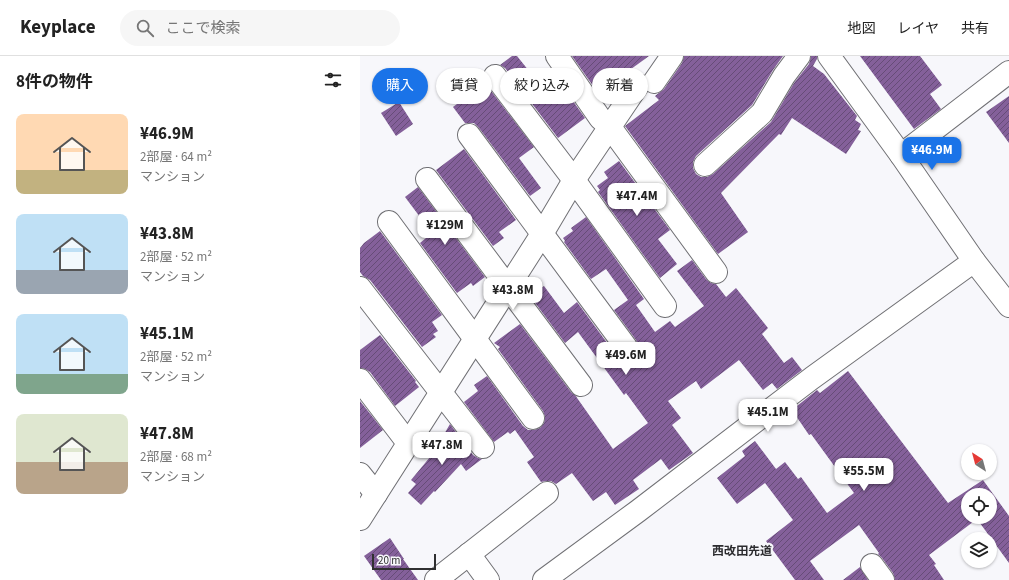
<!DOCTYPE html>
<html lang="ja">
<head>
<meta charset="utf-8">
<style>
  body { margin:0; font-family:"Source Sans 3","Noto Sans JP",sans-serif; background:#f6f6f6; color:#222; height:100vh; display:flex; flex-direction:column; font-size:15px; white-space:nowrap }
  * { box-sizing:border-box; margin:0 }
  p { font-size:13px; color:#767676 }
  .icon { flex:none; width:22px; height:22px; fill:none; stroke:currentColor; stroke-width:2; stroke-linecap:round; stroke-linejoin:round }
  .map { position:relative; flex:1; overflow:hidden }
  .details { display:flex; flex-direction:column; background:#fff; width:360px }
  .details>* { flex:none }
  .top-card { position:absolute; left:12px; top:12px; width:380px; height:36px; display:flex; gap:8px }
  .needle { width:26px; rotate:324deg }
  .controls { position:absolute; left:601px; top:388px; display:grid; gap:8px }
  .controls a { display:grid; place-items:center; width:36px; height:36px; border-radius:50%; background:#fff; box-shadow:0 1px 3px #0004; font-size:20px }
  .scale { position:absolute; left:12px; bottom:10px; width:64px; box-sizing:border-box; padding-left:4px; border:2px solid #303031; border-top:0; font-size:11px; line-height:14px; white-space:nowrap; color:#303031; -webkit-text-stroke:3px #f7f7fb; paint-order:stroke }
  .price { position:absolute; translate:-50% -34px; padding:0 9px; border-radius:8px; background:#fff; color:#222; font-size:13px; line-height:26px; filter:drop-shadow(0 1px 2px #0008) }
  .price::after { content:''; position:absolute; left:50%; top:24px; width:12px; height:9px; margin-left:-6px; background:inherit; clip-path:polygon(0 0,100% 0,50% 100%) }
  .price.active { background:#1a73e8; color:#fff }
  ul { padding:0; list-style:none }
  li { display:flex; align-items:center; gap:12px; height:100px; padding:0 16px }
  li span { display:grid; place-items:center; flex:none; width:112px; height:80px; border-radius:8px; color:#555 }
  li>.icon { margin-inline-start:auto }
  span .icon { width:48px; height:48px; fill:#fffc; stroke-width:1 }
  li b { font-size:17px }
  h2 { display:flex; justify-content:space-between; align-items:center; height:48px; padding:0 16px; font-size:17px }
  .tag { padding:0 14px; border-radius:18px; background:#fff; box-shadow:0 1px 3px #0004; font-size:14px; line-height:36px }
  .tag.active { background:#1a73e8; color:#fff }
  header { display:flex; align-items:center; gap:24px; box-sizing:border-box; height:56px; padding:0 20px; background:#fff; border-bottom:1px solid #e0e0e0 }
  header strong { font-size:19px }
  nav { display:flex; gap:22px; margin-inline-start:auto; font-size:14px }
  .search { width:280px; height:36px; background:#f6f6f6; display:flex; align-items:center; gap:10px; box-sizing:border-box; padding:0 14px; border-radius:22px; color:#767676; font-size:15px }
  main { display:flex; flex:1; min-height:0 }
  .map>svg:first-child { display:block }
  .building { fill:url(#building-hatch); fill-rule:evenodd }
  .lines { fill:none; stroke-linecap:round; stroke-linejoin:round }
  .minor-casing { stroke:#707074; stroke-width:24 }
  .minor { stroke:#fff; stroke-width:22 }
  .labels { text-anchor:middle; dominant-baseline:central; stroke-width:4; stroke-linejoin:round; paint-order:stroke }
  .quarter-label { font-size:12px; font-weight:bold; fill:#2c2c2f; stroke:#f7f7fb }
</style>
</head>
<body>
<header>
<strong>Keyplace</strong>
<div class="search"><svg class="icon" aria-label="search" viewBox="0 0 24 24"><circle cx="10" cy="10" r="6"/><path d="M15 15l6 6"/></svg>ここで検索</div>
<nav><a>地図</a><a>レイヤ</a><a>共有</a></nav>
</header>
<main>
<section class="details">
<h2>8件の物件<svg class="icon" aria-label="filters" viewBox="0 0 24 24"><path d="M4 7h16M4 17h16"/><circle cx="9" cy="7" r="2"/><circle cx="15" cy="17" r="2"/></svg></h2>
<ul>
<li><span style="background:linear-gradient(#ffd9b3 70%,#c2b280 0)"><svg class="icon" aria-label="home" viewBox="0 0 24 24"><path d="M3 11l9-7 9 7M6 9v11h12V9"/></svg></span><div><b>¥46.9M</b><p>2部屋 · 64 m²</p><p>マンション</p></div></li>
<li><span style="background:linear-gradient(#bfe0f5 70%,#9aa5b1 0)"><svg class="icon" aria-label="home" viewBox="0 0 24 24"><path d="M3 11l9-7 9 7M6 9v11h12V9"/></svg></span><div><b>¥43.8M</b><p>2部屋 · 52 m²</p><p>マンション</p></div></li>
<li><span style="background:linear-gradient(#bfe0f5 75%,#7fa58c 0)"><svg class="icon" aria-label="home" viewBox="0 0 24 24"><path d="M3 11l9-7 9 7M6 9v11h12V9"/></svg></span><div><b>¥45.1M</b><p>2部屋 · 52 m²</p><p>マンション</p></div></li>
<li><span style="background:linear-gradient(#dfe7d0 60%,#b9a48a 0)"><svg class="icon" aria-label="home" viewBox="0 0 24 24"><path d="M3 11l9-7 9 7M6 9v11h12V9"/></svg></span><div><b>¥47.8M</b><p>2部屋 · 68 m²</p><p>マンション</p></div></li>
</ul>
</section>
<div class="map">
<svg width="649" height="524" viewBox="0 0 649 524">
  <defs>
    <pattern id="building-hatch" width="6" height="6" patternUnits="userSpaceOnUse"><rect width="6" height="6" fill="#84609a"/><path d="M-1 1l2-2M0 6l6-6M5 7l2-2" fill="none" stroke="#664c77"/></pattern>
  </defs>
  <rect width="100%" height="100%" fill="#f7f7fb"/>
  <g class="building">
    <path d="M 152,0 L 157,0 L 177,25 L 191,14 L 225,62 L 198,82 L 145,12 L 140,9 Z"/>
    <path d="M 212,0 L 289,0 L 238,37 Z"/>
    <path d="M 324,0 L 423,0 L 413,14 L 392,49 L 336,100 L 333,106 L 333,112 L 336,118 L 341,121 L 347,121 L 353,118 L 411,66 L 434,27 L 449,8 L 451,0 L 457,0 L 457,3 L 453,10 L 464,18 L 497,60 L 495,64 L 501,68 L 498,74 L 501,75 L 486,98 L 432,62 L 421,79 L 419,78 L 361,137 L 388,176 L 358,198 L 265,70 L 299,44 L 295,40 L 304,33 L 322,7 Z"/>
    <path d="M 500,0 L 560,0 L 582,29 L 570,38 L 581,53 L 554,73 Z"/>
    <path d="M 125,27 L 174,91 L 159,102 L 181,132 L 170,140 L 119,72 L 114,67 L 105,67 L 93,51 Z"/>
    <path d="M 649,40 L 649,87 L 626,56 Z"/>
    <path d="M 39,46 L 53,68 L 36,80 L 21,57 Z"/>
    <path d="M 104,93 L 156,164 L 139,176 L 144,182 L 133,190 L 76,114 Z"/>
    <path d="M 259,105 L 310,174 L 298,183 L 317,208 L 300,222 L 238,136 L 240,134 L 237,130 L 248,122 L 244,116 Z"/>
    <path d="M 58,131 L 125,221 L 113,230 L 111,227 L 97,237 L 60,187 L 72,177 L 45,141 Z"/>
    <path d="M 226,161 L 284,243 L 276,249 L 295,276 L 310,265 L 315,271 L 344,250 L 317,215 L 332,204 L 346,223 L 351,227 L 356,228 L 366,241 L 376,232 L 408,272 L 402,278 L 424,307 L 432,301 L 442,314 L 417,333 L 412,327 L 403,334 L 379,304 L 341,333 L 336,325 L 308,345 L 321,362 L 312,369 L 333,397 L 309,414 L 301,403 L 273,424 L 279,433 L 255,449 L 246,436 L 233,445 L 212,417 L 196,428 L 191,425 L 186,425 L 181,426 L 167,406 L 174,401 L 155,374 L 150,378 L 148,376 L 134,386 L 104,346 L 118,335 L 114,329 L 127,320 L 163,370 L 168,374 L 174,374 L 180,372 L 184,367 L 185,361 L 183,355 L 138,293 L 140,291 L 134,287 L 160,268 L 211,336 L 215,339 L 253,393 L 288,367 L 266,337 L 264,339 L 218,276 L 205,287 L 170,240 L 184,230 L 204,257 L 217,246 L 256,299 L 261,302 L 267,303 L 273,301 L 277,296 L 278,290 L 276,284 L 254,254 L 268,244 L 246,213 L 231,223 L 204,186 L 205,185 L 203,182 L 213,175 L 211,172 Z"/>
    <path d="M 20,175 L 82,259 L 72,266 L 78,275 L 73,278 L 76,281 L 62,291 L 10,224 L 3,220 L 0,216 L 0,192 L 4,187 Z"/>
    <path d="M 20,279 L 56,325 L 55,326 L 59,331 L 35,350 L 10,316 L 5,313 L 0,312 L 0,294 Z"/>
    <path d="M 488,315 L 588,447 L 623,424 L 649,460 L 649,507 L 617,463 L 569,499 L 576,508 L 574,509 L 584,524 L 535,524 L 533,517 L 522,502 L 518,498 L 519,497 L 499,469 L 450,505 L 464,524 L 435,524 L 406,485 L 433,464 L 405,427 L 377,448 L 357,422 L 385,400 L 382,395 L 395,385 L 416,413 L 425,406 L 438,423 L 441,421 L 467,457 L 494,437 L 451,378 L 449,379 L 432,354 L 457,334 L 460,337 ZM 608,439 L 630,439 L 630,461 L 608,461 Z"/>
    <path d="M 0,345 L 23,374 L 0,392 Z"/>
    <path d="M 90,368 L 113,399 L 118,402 L 122,403 L 106,415 L 101,408 L 75,436 L 74,435 L 61,449 L 48,437 L 56,428 L 51,424 L 85,383 L 83,380 Z"/>
    <path d="M 30,482 L 44,503 L 43,503 L 58,524 L 21,524 L 4,500 Z"/>
    <path d="M 500,511 L 508,524 L 483,524 Z"/>
  </g>
  <g class="lines">
    <defs>
      <g id="minor">
        <path d="M 197,0 L 240,62 L 250,71 L 356,216"/>
        <path d="M 469,0 L 541,99 L 614,205 L 649,250"/>
        <path d="M 135,20 L 214,124 L 305,250"/>
        <path d="M 294,26 L 312,0"/>
        <path d="M 109,79 L 266,291"/>
        <path d="M 541,99 L 649,16"/>
        <path d="M 345,109 L 402,57 L 424,20 L 439,0"/>
        <path d="M 67,123 L 221,329"/>
        <path d="M 29,166 L 173,362"/>
        <path d="M 0,232 L 123,391"/>
        <path d="M 0,324 L 48,387"/>
        <path d="M 0,418 L 16,438"/>
        <path d="M 0,463 L 182,178 L 214,124 L 278,29"/>
        <path d="M 109,498 L 128,524"/>
        <path d="M 512,509 L 523,524"/>
        <path d="M 76,524 L 187,437"/>
        <path d="M 184,524 L 278,455 L 452,322 L 614,205"/>
      </g>
    </defs>
    <use href="#minor" class="minor-casing"/>
    <use href="#minor" class="minor"/>
  </g>
  <g class="labels">
    <g class="quarter-label">
      <text x="382" y="495">西改田先道</text>
    </g>
  </g>
</svg>
<div class="controls">
<a><svg class="needle" viewBox="-14 -14 28 28"><path d="M0-13l5 13h-10z" fill="#e53935"/><path d="M0 13l5-13h-10z" fill="#767676"/></svg></a>
<a><svg class="icon" aria-label="locate" viewBox="0 0 24 24"><circle cx="12" cy="12" r="6"/><path d="M12 2v4M12 18v4M2 12h4M18 12h4"/></svg></a>
<a><svg class="icon" aria-label="layers" viewBox="0 0 24 24"><path d="M12 4l9 5-9 5-9-5zM3 14l9 5 9-5"/></svg></a>
</div>
<div class="scale">20 m</div>
<b class="price active" style="left:572px;top:115px">¥46.9M</b>
<b class="price" style="left:277px;top:161px">¥47.4M</b>
<b class="price" style="left:85px;top:190px">¥129M</b>
<b class="price" style="left:153px;top:255px">¥43.8M</b>
<b class="price" style="left:266px;top:320px">¥49.6M</b>
<b class="price" style="left:408px;top:377px">¥45.1M</b>
<b class="price" style="left:82px;top:410px">¥47.8M</b>
<b class="price" style="left:504px;top:436px">¥55.5M</b>
<div class="top-card">
<a class="tag active">購入</a>
<a class="tag">賃貸</a>
<a class="tag">絞り込み</a>
<a class="tag">新着</a>
</div>
</div>
</main>
</body>
</html>
